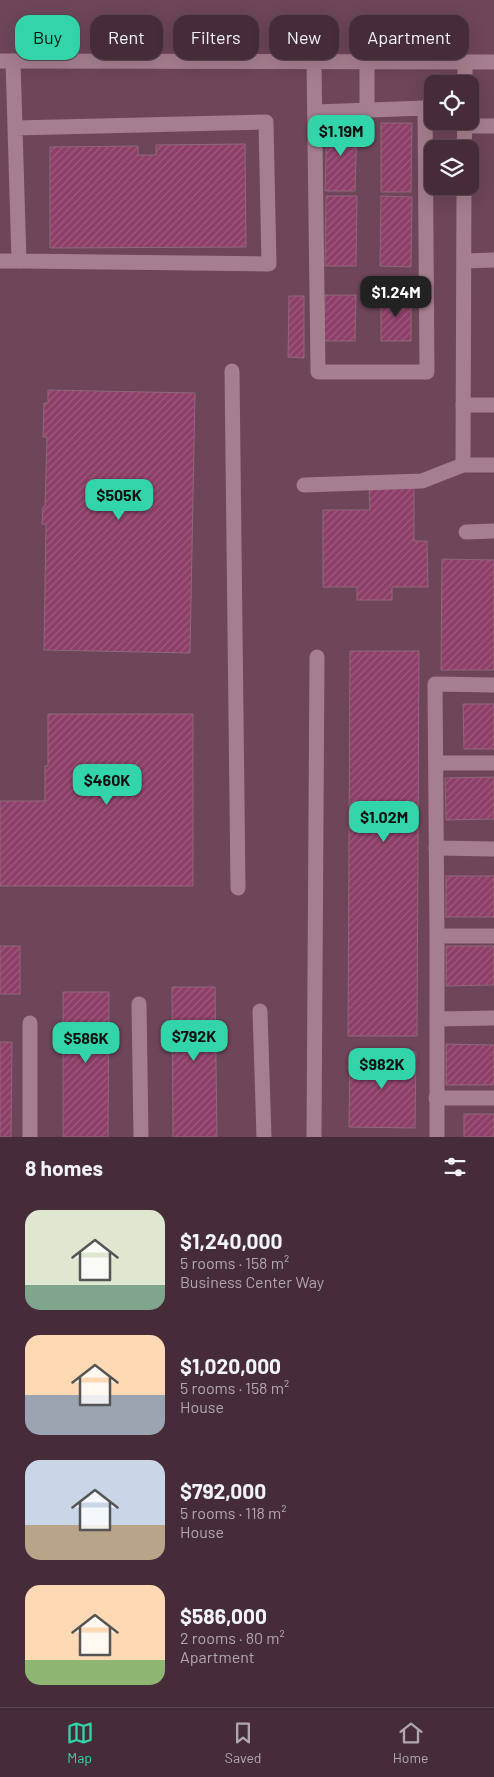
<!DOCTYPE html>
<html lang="en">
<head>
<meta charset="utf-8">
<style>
  body { margin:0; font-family:Barlow,sans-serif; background:#503844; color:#f1f3f6; height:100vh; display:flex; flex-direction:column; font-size:19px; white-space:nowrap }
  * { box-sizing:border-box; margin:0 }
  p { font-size:16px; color:#b0a7ae }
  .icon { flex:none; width:28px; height:28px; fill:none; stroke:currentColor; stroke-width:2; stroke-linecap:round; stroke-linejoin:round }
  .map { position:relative; height:1137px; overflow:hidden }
  .panel { display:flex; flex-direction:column; background:#462c39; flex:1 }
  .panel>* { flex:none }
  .hud { position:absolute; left:15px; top:15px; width:465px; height:45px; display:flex; gap:10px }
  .buttons { position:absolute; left:424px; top:75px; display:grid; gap:10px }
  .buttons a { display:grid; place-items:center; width:55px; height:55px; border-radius:10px; background:#462c39; box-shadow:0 5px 20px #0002,0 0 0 1px #5e4853; font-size:25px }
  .price { position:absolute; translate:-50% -42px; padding:0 11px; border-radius:10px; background:#32d4a9; color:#111; font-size:16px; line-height:32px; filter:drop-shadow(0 1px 2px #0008) }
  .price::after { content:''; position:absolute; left:50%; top:30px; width:15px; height:11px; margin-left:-8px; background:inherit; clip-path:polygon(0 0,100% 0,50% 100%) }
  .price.on { background:#222; color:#fff }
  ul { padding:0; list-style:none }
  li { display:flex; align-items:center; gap:15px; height:125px; padding:0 25px }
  li span { display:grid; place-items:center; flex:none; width:140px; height:100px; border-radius:15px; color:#555 }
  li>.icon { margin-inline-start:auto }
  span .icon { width:60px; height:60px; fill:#fffc; stroke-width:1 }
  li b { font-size:21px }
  h2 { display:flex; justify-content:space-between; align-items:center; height:60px; padding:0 25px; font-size:21px }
  .tag { padding:0 18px; border-radius:15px; background:#462c39; box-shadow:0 5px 20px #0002,0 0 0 1px #5e4853; font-size:18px; line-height:45px }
  .tag.on { background:#32d4a9; color:#111 }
  .dock { display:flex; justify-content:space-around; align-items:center; height:70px; border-top:1px solid #5e4853; background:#462c39; font-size:14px; color:#b0a7ae }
  .dock a { display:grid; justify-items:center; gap:2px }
  .dock .on { color:#32d4a9 }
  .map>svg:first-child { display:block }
  .built { fill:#6e4559; fill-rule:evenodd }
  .building { fill:url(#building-hatch); stroke:#8d6879 }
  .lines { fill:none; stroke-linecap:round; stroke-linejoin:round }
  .minor { stroke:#a57e8f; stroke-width:15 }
</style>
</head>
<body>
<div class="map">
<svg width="494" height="1137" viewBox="0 0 494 1137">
  <defs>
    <pattern id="building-hatch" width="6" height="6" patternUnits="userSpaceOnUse" patternTransform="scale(1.25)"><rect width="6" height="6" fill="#8d3f68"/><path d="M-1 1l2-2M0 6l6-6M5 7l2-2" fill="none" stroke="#9e5b7e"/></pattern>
  </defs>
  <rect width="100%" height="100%" fill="#5e3b4c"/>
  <path class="built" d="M 0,0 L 494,0 L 494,1137 L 0,1137 ZM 432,84 L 470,84 L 470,121 L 432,121 ZM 432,149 L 470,149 L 470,186 L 432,186 Z"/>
  <g class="building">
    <path d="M 327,122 L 357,123 L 355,191 L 325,191 Z"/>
    <path d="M 381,123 L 412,123 L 411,192 L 381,192 Z"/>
    <path d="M 245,144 L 246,247 L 50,248 L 50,147 L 138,146 L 138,155 L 156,155 L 156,145 Z"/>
    <path d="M 326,196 L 357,196 L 356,266 L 325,266 Z"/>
    <path d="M 381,196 L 412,197 L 411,267 L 380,266 Z"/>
    <path d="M 325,295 L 356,295 L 355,341 L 324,341 Z"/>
    <rect x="381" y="295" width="30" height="46"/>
    <path d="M 289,296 L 304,296 L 304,358 L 288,357 Z"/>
    <path d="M 48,390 L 195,393 L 190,653 L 44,650 L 46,524 L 42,524 L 43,507 L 45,507 L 47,437 L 43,437 L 44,403 L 48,403 Z"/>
    <path d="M 369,488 L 414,488 L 414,541 L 427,541 L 428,587 L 392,587 L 392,600 L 357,600 L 357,587 L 323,587 L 323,510 L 370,510 Z"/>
    <path d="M 442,559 L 494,560 L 494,670 L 441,670 Z"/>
    <path d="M 350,651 L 419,651 L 417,1036 L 348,1036 Z"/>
    <path d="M 463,704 L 494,704 L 494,749 L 464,749 Z"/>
    <path d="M 48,714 L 193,714 L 193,886 L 0,886 L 0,801 L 45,801 L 45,766 L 48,766 Z"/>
    <path d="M 494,777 L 494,819 L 446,820 L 445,778 Z"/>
    <rect x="446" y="876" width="48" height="41"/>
    <rect x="0" y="946" width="20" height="48"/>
    <path d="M 446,946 L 494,946 L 494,985 L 446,986 Z"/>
    <path d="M 172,987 L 215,987 L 217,1137 L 173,1137 Z"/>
    <path d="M 63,992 L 109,992 L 108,1137 L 63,1137 Z"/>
    <path d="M 0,1042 L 12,1042 L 11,1137 L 0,1137 Z"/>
    <path d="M 446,1044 L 494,1045 L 494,1085 L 446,1085 Z"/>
    <path d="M 350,1051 L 416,1052 L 415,1128 L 349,1127 Z"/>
    <rect x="464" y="1114" width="30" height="23"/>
  </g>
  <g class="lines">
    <g class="minor">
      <path d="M 0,61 L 494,62"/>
      <path d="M 13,61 L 19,261 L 269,264 L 266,122 L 15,128"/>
      <path d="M 314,62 L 318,372 L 427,372 L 425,108 L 315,112"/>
      <path d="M 367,62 L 367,110"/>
      <path d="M 465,84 L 465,62"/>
      <path d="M 465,126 L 494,126"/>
      <path d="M 464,149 L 465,121"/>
      <path d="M 0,261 L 19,261"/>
      <path d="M 464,261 L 494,260"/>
      <path d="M 232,371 L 238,888"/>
      <path d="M 463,405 L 494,405"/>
      <path d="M 463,465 L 464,186"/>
      <path d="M 304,485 L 422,481 L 463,465 L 494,465"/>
      <path d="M 466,532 L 494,531"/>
      <path d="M 436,763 L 494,763"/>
      <path d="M 436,848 L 494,849"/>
      <path d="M 437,936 L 494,936"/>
      <path d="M 139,1004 L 141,1137"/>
      <path d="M 260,1011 L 264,1137"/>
      <path d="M 437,1019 L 494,1018"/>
      <path d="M 30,1023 L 30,1137"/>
      <path d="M 436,1098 L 494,1098"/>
      <path d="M 314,1137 L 317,657"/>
      <path d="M 437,1137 L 437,936 L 435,684 L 494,685"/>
    </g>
  </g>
</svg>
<div class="buttons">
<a><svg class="icon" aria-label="locate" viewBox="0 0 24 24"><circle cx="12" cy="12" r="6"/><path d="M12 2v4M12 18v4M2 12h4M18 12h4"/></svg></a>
<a><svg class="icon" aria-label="layers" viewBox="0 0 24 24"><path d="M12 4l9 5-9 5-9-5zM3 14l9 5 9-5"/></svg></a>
</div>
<b class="price" style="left:341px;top:157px">$1.19M</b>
<b class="price on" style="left:396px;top:318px">$1.24M</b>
<b class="price" style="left:119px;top:521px">$505K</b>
<b class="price" style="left:107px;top:806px">$460K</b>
<b class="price" style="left:384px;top:843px">$1.02M</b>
<b class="price" style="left:194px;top:1062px">$792K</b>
<b class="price" style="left:86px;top:1064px">$586K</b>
<b class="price" style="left:382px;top:1090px">$982K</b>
<div class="hud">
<a class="tag on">Buy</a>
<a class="tag">Rent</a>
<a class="tag">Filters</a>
<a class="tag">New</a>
<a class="tag">Apartment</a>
</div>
</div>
<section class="panel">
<h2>8 homes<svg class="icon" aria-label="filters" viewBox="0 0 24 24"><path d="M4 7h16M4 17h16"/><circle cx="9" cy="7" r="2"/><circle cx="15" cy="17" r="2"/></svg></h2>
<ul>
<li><span style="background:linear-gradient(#dfe7d0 75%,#7fa58c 0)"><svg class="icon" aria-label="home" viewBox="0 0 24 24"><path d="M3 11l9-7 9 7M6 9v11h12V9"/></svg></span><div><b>$1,240,000</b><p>5 rooms · 158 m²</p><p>Business Center Way</p></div></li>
<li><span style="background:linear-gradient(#ffd9b3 60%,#9aa5b1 0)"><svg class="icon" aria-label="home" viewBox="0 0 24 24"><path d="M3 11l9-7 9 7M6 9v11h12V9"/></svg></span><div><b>$1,020,000</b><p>5 rooms · 158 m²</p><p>House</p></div></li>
<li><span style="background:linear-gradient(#c9d6e8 65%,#b9a48a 0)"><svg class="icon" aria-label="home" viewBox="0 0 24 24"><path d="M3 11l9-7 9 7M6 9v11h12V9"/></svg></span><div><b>$792,000</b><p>5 rooms · 118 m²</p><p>House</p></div></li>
<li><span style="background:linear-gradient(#ffd9b3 75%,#8fb573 0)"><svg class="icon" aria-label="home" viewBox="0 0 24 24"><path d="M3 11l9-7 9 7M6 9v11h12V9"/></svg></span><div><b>$586,000</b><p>2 rooms · 80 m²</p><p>Apartment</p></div></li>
</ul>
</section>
<nav class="dock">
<a class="on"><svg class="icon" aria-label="map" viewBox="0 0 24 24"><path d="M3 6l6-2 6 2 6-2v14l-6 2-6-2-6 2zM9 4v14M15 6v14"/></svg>Map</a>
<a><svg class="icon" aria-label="saved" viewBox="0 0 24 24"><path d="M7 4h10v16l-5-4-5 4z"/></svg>Saved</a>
<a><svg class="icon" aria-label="home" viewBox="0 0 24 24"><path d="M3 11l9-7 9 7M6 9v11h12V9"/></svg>Home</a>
</nav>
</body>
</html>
